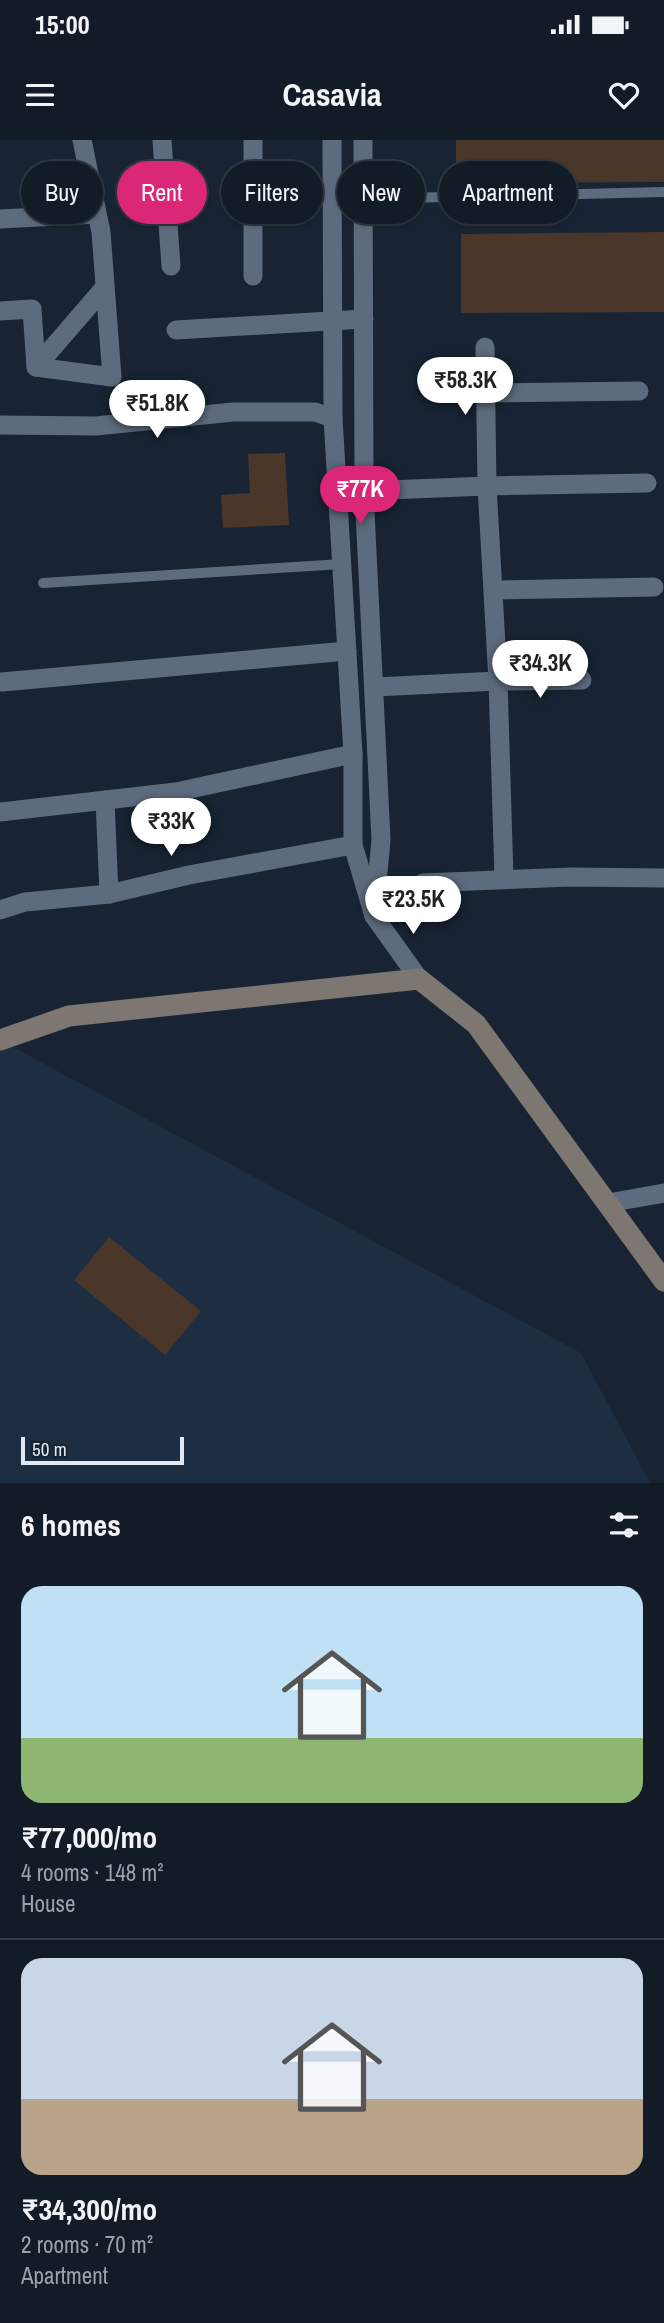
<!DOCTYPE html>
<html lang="en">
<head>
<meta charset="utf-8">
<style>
  body { margin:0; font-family:"Archivo Narrow",sans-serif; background:#1b242e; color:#f1f3f6; height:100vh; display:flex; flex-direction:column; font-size:26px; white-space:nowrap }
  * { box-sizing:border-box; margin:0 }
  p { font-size:23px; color:#9ca1a7 }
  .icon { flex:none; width:38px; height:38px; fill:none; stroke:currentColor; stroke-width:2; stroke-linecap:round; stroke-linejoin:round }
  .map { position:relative; height:1343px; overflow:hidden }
  .sheet { display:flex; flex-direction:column; background:#121b26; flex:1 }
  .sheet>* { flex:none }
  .top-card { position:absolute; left:21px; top:21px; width:623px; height:63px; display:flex; gap:14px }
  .scale { position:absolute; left:21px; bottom:18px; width:163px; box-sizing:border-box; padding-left:7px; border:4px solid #e0e8f3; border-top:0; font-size:19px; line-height:24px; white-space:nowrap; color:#e0e8f3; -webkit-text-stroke:5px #182433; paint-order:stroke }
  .price { position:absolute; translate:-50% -60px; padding:0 16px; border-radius:24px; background:#fff; color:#222; font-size:23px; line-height:46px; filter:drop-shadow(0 2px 4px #0008) }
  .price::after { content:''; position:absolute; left:50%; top:42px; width:21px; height:16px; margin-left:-10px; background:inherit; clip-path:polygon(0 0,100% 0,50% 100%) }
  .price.active { background:#db2777; color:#fff }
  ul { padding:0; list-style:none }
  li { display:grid; align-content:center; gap:14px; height:371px; padding:0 21px }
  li+li { border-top:2px solid #313943 }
  li span { display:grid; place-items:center; height:217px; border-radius:21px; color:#555 }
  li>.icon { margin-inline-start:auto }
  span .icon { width:126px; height:126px; fill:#fffc; stroke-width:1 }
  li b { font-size:30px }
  h2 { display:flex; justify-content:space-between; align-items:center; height:84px; padding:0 21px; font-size:30px }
  .chip { padding:0 24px; border-radius:32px; background:#121b26; box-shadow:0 2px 5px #0004,0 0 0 2px #313943; font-size:24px; line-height:63px }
  .chip.active { background:#db2777; color:#fff }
  .status { display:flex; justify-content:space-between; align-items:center; height:49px; padding:0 35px; background:#121b26; direction:ltr }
  .status svg { height:19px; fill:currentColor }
  header { display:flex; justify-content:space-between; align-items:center; height:91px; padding:0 21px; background:#121b26; font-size:32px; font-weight:700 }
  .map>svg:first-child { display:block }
  .built { fill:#1d2d42 }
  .building { fill:#4a372a }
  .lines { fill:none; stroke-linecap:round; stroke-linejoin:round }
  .lane { stroke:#5d6b7e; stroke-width:10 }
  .street { stroke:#5d6b7e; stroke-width:19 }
  .secondary { stroke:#7d7671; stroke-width:21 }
</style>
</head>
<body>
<div class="status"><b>15:00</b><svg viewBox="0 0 49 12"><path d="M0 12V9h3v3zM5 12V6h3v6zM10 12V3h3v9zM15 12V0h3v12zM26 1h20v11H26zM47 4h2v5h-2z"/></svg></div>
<header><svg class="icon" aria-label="menu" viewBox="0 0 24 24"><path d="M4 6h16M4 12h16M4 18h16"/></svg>Casavia<svg class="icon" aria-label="heart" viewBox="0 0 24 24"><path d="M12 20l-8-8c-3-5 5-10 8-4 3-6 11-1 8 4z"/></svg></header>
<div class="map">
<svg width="664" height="1343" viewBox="0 0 664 1343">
  <rect width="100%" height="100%" fill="#182433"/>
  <path class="built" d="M 0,900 L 581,1213 L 650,1343 L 0,1343 Z"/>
  <g class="building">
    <path d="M 456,0 L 664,0 L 664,42 L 456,43 Z"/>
    <path d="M 664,92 L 664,172 L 461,173 L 461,94 Z"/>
    <path d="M 285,313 L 289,385 L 223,388 L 221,355 L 250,353 L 248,314 Z"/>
    <path d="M 109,1097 L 201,1171 L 165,1215 L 74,1140 Z"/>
  </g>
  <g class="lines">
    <g class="lane">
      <path d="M 363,59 L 664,52"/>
      <path d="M 43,443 L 342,424"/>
    </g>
    <g class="street">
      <path d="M 162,0 L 171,126"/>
      <path d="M 253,0 L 253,136"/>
      <path d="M 332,0 L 333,278 L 353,614 L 353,705 L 374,776 L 419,839"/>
      <path d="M 363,0 L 364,351 L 381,700 L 375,764"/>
      <path d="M 0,79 L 97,74"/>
      <path d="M 0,171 L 32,169 L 36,227 L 112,237 L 101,92 L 82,0"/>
      <path d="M 176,190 L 364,179"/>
      <path d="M 485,207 L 487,346 L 647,343"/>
      <path d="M 36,227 L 105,147"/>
      <path d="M 484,253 L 639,251"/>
      <path d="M 0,285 L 96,286 L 233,272 L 315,272 L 333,278"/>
      <path d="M 364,351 L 487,346 L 498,541 L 375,547"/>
      <path d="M 494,450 L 654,447"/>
      <path d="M 2,542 L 347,511"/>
      <path d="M 105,660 L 109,754"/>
      <path d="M 0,672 L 176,652 L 353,614"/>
      <path d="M 504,738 L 498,541 L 582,540"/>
      <path d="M 0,770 L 25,762 L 109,754 L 189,735 L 353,705"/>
      <path d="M 374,776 L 423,743 L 570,737 L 664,738"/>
      <path d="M 608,1063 L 664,1053"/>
    </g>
    <path class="secondary" d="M 0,900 L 69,876 L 419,839 L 476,884 L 664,1141"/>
  </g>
</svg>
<div class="scale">50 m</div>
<b class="price" style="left:465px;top:277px">₹58.3K</b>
<b class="price" style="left:157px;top:300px">₹51.8K</b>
<b class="price active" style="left:360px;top:386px">₹77K</b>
<b class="price" style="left:540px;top:560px">₹34.3K</b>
<b class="price" style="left:171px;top:718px">₹33K</b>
<b class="price" style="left:413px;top:796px">₹23.5K</b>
<div class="top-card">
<a class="chip">Buy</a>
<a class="chip active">Rent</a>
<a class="chip">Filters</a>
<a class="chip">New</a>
<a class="chip">Apartment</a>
</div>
</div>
<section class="sheet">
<h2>6 homes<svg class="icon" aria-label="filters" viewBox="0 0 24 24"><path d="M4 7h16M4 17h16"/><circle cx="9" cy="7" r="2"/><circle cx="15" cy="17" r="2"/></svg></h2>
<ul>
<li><span style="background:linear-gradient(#bfe0f5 70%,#8fb573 0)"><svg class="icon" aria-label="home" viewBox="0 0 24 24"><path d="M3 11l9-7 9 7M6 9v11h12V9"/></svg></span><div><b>₹77,000/mo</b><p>4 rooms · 148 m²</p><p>House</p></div></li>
<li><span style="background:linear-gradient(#c9d6e8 65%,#b9a48a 0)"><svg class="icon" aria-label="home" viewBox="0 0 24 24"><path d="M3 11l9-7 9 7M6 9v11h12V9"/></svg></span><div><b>₹34,300/mo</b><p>2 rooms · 70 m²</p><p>Apartment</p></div></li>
</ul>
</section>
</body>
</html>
